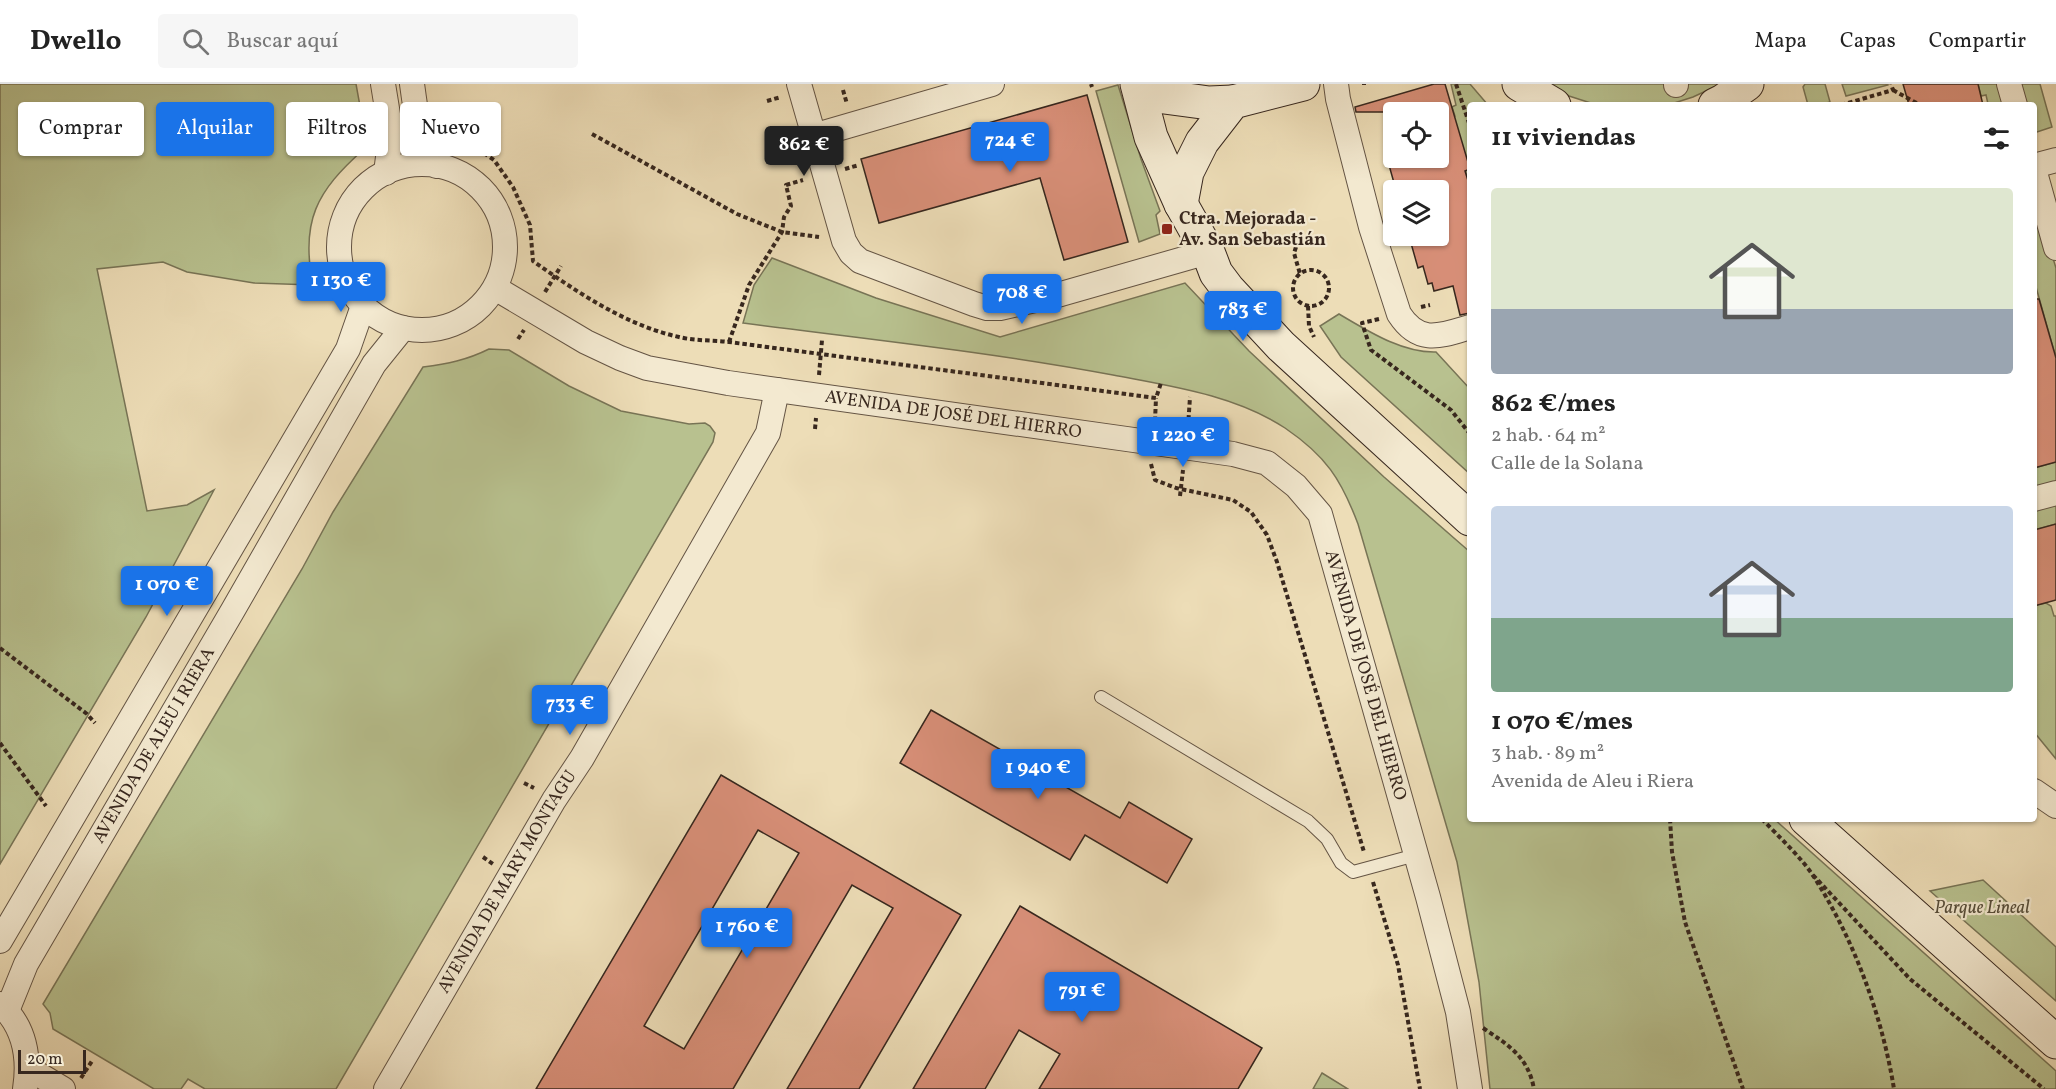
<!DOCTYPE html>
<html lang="es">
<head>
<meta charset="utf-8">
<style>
  body { margin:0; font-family:Vollkorn,serif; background:#f6f6f6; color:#222; height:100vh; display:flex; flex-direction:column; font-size:22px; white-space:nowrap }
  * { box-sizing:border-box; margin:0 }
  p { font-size:20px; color:#767676 }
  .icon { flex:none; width:33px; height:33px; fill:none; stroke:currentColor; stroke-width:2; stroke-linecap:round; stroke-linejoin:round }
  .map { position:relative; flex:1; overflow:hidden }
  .details { position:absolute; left:1467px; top:18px; width:570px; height:720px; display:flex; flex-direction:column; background:#fff; border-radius:6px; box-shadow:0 2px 4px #0004 }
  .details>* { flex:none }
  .hud { position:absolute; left:18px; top:18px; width:570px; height:54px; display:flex; gap:12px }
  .tools { position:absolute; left:1383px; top:18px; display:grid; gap:12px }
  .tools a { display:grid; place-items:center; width:66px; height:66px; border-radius:6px; background:#fff; box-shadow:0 2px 4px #0004; font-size:30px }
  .scale { position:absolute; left:18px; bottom:15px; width:68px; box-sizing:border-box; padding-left:6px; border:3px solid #37271e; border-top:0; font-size:16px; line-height:21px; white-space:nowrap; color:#37271e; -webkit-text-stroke:4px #f3e9d0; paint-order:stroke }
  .price { position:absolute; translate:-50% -51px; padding:0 14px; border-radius:6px; background:#1a73e8; color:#fff; font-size:20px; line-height:39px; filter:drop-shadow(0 2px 3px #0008) }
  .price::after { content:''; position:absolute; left:50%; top:36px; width:18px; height:14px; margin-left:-9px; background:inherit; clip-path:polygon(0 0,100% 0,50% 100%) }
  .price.current { background:#222; color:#fff }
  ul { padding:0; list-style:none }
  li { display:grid; align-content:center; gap:12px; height:318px; padding:0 24px }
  li span { display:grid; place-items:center; height:186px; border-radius:6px; color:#555 }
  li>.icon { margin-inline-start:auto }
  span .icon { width:108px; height:108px; fill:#fffc; stroke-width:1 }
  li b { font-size:26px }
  h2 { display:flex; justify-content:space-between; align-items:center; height:72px; padding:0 24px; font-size:26px }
  .pill { padding:0 21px; border-radius:6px; background:#fff; box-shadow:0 2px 4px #0004; font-size:21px; line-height:54px }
  .pill.current { background:#1a73e8; color:#fff }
  header { display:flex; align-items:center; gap:36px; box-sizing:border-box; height:84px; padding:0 30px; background:#fff; border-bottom:2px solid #e0e0e0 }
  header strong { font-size:28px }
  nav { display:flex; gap:33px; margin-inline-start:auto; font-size:21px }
  .search { width:420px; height:54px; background:#f6f6f6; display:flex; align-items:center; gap:15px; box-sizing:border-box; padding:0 21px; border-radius:6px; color:#767676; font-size:22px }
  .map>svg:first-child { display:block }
  .green { fill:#b8c18f; stroke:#787456; stroke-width:1.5 }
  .building { fill:#d88f78; stroke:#37271e; stroke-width:1.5; fill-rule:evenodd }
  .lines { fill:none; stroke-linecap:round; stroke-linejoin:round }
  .lane-casing { stroke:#645444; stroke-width:14 }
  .street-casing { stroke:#645444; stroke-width:26 }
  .secondary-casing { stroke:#37271e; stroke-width:35 }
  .path { stroke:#37271e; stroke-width:4; stroke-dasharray:4.5 3; stroke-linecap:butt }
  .lane { stroke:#f3e9d0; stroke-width:12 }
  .street { stroke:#f3e9d0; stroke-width:24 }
  .secondary { stroke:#f3e9d0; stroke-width:33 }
  .poi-dot { fill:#8f2418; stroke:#f3e9d0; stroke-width:2 }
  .labels { text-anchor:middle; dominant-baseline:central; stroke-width:4.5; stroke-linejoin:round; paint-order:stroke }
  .poi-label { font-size:18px; font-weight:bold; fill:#37271e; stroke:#f3e9d0; text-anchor:start }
  .street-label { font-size:18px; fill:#37271e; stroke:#f3e9d0 }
  .park-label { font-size:18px; font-style:italic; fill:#574e3a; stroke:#f3e9d0 }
</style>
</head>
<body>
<header>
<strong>Dwello</strong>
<div class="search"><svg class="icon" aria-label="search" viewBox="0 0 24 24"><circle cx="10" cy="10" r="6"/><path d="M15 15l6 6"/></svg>Buscar aquí</div>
<nav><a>Mapa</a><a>Capas</a><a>Compartir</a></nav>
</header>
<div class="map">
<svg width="2056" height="1005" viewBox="0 0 2056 1005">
  <rect width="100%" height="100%" fill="#edddb7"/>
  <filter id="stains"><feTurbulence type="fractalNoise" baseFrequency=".00333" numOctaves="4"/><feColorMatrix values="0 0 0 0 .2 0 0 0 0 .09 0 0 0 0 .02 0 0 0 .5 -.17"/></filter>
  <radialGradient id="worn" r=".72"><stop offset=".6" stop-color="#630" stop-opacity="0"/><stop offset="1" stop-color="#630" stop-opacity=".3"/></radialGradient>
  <g class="green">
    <path d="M 0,0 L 356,0 L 364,44 L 363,66 C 317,107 300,137 313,201 L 254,199 L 187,188 L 163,178 L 97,185 L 147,427 L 187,421 L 214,406 L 146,533 L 0,780 Z"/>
    <path d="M 1451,0 L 1470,0 L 1488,21 L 1470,21 L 1470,103 L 1450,34 L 1455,32 L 1452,23 L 1456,21 Z"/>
    <path d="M 1546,0 L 1721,0 L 1693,13 L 1668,21 L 1597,21 L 1569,12 Z"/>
    <path d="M 1805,0 L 1825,0 L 1830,18 L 1819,21 L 1808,21 L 1803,3 Z"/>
    <path d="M 1842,0 L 1888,0 L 1888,1 L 1846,12 Z"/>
    <path d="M 1978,0 L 2003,0 L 2009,21 L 1987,21 L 1988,20 L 1986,11 L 1981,12 Z"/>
    <path d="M 2015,0 L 2040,0 L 2052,43 L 2034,49 L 2034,21 L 2021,21 Z"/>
    <path d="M 1118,1 L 1141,75 L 1160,127 L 1156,131 L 1160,150 L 1139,158 L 1096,7 Z"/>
    <path d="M 2034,112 L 2056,184 L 2056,274 L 2034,196 Z"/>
    <path d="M 772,174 L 876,214 L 1000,253 L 1185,199 L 1249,267 L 1384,393 L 1470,468 L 1470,735 L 1774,735 L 2056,987 L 2056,1005 L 1490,1005 L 1479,898 L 1457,778 L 1358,440 C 1341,395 1326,372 1285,344 C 1235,311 1170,302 1113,291 C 990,268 867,255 743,239 L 754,201 Z"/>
    <path d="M 1339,230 C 1368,247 1402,269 1436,268 L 1470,305 L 1470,390 L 1341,273 L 1320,242 Z"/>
    <path d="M 489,265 L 509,266 L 569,302 L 621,327 L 689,340 L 705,339 L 710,342 L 715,349 L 713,358 L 336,1005 L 205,1005 L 188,995 L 181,1005 L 154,1005 L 53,945 L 50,929 L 43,920 L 302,485 L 333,428 L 423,283 C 447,280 467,276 489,265 Z"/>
    <path d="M 2056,378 L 2056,403 L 2034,408 L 2034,384 Z"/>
    <path d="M 2056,415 L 2056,440 L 2034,446 L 2034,421 Z"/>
    <path d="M 2034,517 L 2036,521 L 2046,519 L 2051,522 L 2054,532 L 2056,532 L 2056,675 L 2034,648 Z"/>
    <path d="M 1983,796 L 2056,863 L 2056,917 L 1930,807 Z"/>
    <path d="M 1322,989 L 1348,1005 L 1313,1005 Z"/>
  </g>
  <g class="building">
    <path d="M 1434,0 L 1445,0 L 1470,85 L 1465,87 L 1470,103 L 1470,229 L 1460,231 L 1453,202 L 1434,207 L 1432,199 L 1428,200 L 1423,182 L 1418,184 L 1409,152 L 1438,152 L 1438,106 L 1396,106 L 1387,74 L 1438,74 L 1438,28 L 1356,28 L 1355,23 Z"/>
    <path d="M 1903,0 L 1978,0 L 1983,21 L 1909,21 Z"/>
    <path d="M 1087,11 L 1128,158 L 1064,176 L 1040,94 L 879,139 L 861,75 Z"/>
    <path d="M 2034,215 L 2039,215 L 2056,274 L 2056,378 L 2034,384 Z"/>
    <path d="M 2056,440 L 2056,516 L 2034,522 L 2034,446 Z"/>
    <path d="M 931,626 L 1120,734 L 1129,718 L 1192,755 L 1167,799 L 1085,751 L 1070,776 L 900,679 Z"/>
    <path d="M 721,691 L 961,831 L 859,1005 L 787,1005 L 893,824 L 852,801 L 733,1005 L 536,1005 ZM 758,746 L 799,769 L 684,965 L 644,942 Z"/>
    <path d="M 1020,822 L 1262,964 L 1238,1005 L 1039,1005 L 1060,970 L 1019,946 L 985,1005 L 913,1005 Z"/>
  </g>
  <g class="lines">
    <defs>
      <path id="lane" d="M 1101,613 L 1308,737 L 1327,755 L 1341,779 L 1353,788 L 1416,771"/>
      <g id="street">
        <path d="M 383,0 L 391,49 L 386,89"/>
        <path d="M 412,0 C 417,34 417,52 437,82"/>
        <path d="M 799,0 L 844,157 L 851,169 L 860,177 L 974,220 L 987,224 L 1000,224 L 1061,210 L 1208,168"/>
        <path d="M 1336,0 L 1338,15 L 1371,143 L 1399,230 C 1419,261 1440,252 1470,243"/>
        <path d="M 1676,0 L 1676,1"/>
        <path d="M 2009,0 L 2015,21"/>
        <path d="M 813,52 L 992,0"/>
        <circle cx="422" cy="163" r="83"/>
        <path d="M 2034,82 L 2056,76"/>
        <path d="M 2034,85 L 2056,164"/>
        <path id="s1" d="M 495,204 L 586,258 L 620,274 L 647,284 L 728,299 L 1233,370 L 1267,379 L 1296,402 L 1320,430 L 1428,813 L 1458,928 L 1470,1005"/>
        <path d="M 2034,415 L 2056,409"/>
        <path d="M 2034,707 L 2056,722"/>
        <path d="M 0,857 L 348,265 L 363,222"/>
        <path d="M 0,920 C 25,943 30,973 25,1005"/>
        <path id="s2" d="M 7,927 L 26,880 L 233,526 L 374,280 L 403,244"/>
        <path d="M 28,984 L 63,1005"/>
        <path id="s3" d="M 386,1005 L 554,716 L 582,674 L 768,349 L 777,306"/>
      </g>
      <g id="secondary">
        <path d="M 1137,0 L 1151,53 L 1181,120 L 1208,168 L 1216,189 L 1228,205 L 1281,262 L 1470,435"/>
        <path d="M 1139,0 L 1164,13 L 1209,19 L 1233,18"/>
        <path d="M 1519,0 L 1554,21"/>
        <path d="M 1715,21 L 1723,17 L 1747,0"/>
        <path d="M 1181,120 L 1187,88 L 1202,58 L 1233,18 L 1303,0"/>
        <path d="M 1806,735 L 2056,958"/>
      </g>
    </defs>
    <use href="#lane" class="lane-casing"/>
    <use href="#street" class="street-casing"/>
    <use href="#secondary" class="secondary-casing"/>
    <g class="path">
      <path d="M 1091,0 L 1092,3"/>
      <path d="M 1364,0 L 1364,1"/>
      <path d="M 1456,0 L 1470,42"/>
      <path d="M 843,6 L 847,20"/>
      <path d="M 1893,6 L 1920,21"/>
      <path d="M 767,17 L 781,13"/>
      <path d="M 1841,21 L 1893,6 L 1891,0"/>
      <path d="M 444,49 L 468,58 L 494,76 L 513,103 L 530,141 L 533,177 C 577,208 625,241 679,253 C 695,257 713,256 729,258 L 1156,314 L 1161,299"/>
      <path d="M 592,50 L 737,130 L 782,148 L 819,153"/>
      <path d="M 845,85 L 859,81"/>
      <path d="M 1296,163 L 1294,169 L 1300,190"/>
      <circle cx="1311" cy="204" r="18"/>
      <path d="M 545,208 L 561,182"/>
      <path d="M 1308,222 L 1309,242 L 1314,253"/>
      <path d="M 1421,223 L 1430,221"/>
      <path d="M 1379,235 L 1362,239 L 1371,266 L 1451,326 L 1470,350"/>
      <path d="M 518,255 L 524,246"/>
      <path d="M 729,258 L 749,201 L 782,148 L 784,133 L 791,122 L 786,101 L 803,96"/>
      <path d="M 819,291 L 822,256"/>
      <path d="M 1155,337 L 1156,314"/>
      <path d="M 1188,343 L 1190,313"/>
      <path d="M 815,345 L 816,334"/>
      <path d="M 1151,380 L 1155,396 L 1176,404 L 1233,416 L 1251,428 L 1267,451 L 1277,478 L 1364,768"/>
      <path d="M 1180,412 L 1183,386"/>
      <path d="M 0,564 L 87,630 L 95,639"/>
      <path d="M 0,659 L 46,722"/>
      <path d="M 524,699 L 534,704"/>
      <path d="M 1670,735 L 1672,768 L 1685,838 L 1743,1005"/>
      <path d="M 1762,735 C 1778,752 1802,774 1814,793 C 1854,856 1882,931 1894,1005"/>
      <path d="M 483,773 L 493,780"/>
      <path d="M 1813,791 L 1910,895 L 2044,1005"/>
      <path d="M 1373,798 L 1398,881 L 1420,1005"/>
      <path d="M 1483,944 C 1508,961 1528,972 1534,1005"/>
      <path d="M 81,994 L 92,977"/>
    </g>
    <use href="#lane" class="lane"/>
    <use href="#street" class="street"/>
    <use href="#secondary" class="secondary"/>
  </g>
  <rect class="poi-dot" x="1161" y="139" width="12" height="12" rx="3"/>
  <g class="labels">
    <g class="poi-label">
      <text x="1179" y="135">Ctra. Mejorada -<tspan x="1179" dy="21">Av. San Sebastián</tspan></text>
    </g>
    <g class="street-label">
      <text stroke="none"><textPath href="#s1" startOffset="482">AVENIDA DE JOSÉ DEL HIERRO</textPath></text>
      <text stroke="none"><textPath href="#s1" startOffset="1041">AVENIDA DE JOSÉ DEL HIERRO</textPath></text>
      <text stroke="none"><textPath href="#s2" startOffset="304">AVENIDA DE ALEU I RIERA</textPath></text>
      <text stroke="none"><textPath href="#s3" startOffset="240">AVENIDA DE MARY MONTAGU</textPath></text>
    </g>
    <g class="park-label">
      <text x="1982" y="824">Parque Lineal</text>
    </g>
  </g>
  <rect width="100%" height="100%" filter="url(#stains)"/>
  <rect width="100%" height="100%" fill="url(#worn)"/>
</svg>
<div class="tools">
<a><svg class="icon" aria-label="locate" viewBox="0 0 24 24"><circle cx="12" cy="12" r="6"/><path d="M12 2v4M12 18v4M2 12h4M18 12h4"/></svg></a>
<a><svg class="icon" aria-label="layers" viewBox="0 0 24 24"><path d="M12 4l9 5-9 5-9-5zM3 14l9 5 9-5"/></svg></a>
</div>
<div class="scale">20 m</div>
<b class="price" style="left:1010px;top:89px">724 €</b>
<b class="price current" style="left:804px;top:93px">862 €</b>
<b class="price" style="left:341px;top:229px">1 130 €</b>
<b class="price" style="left:1022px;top:241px">708 €</b>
<b class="price" style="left:1243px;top:258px">783 €</b>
<b class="price" style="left:1183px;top:384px">1 220 €</b>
<b class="price" style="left:167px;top:533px">1 070 €</b>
<b class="price" style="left:570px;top:652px">733 €</b>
<b class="price" style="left:1038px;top:716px">1 940 €</b>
<b class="price" style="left:747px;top:875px">1 760 €</b>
<b class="price" style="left:1082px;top:939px">791 €</b>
<div class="hud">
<a class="pill">Comprar</a>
<a class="pill current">Alquilar</a>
<a class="pill">Filtros</a>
<a class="pill">Nuevo</a>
</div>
<section class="details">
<h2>11 viviendas<svg class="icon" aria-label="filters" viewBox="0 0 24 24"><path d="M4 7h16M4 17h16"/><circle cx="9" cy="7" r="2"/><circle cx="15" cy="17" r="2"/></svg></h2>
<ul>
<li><span style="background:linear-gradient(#dfe7d0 65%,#9aa5b1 0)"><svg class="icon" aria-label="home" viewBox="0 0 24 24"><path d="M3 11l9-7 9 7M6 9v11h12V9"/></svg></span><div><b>862 €/mes</b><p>2 hab. · 64 m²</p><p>Calle de la Solana</p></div></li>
<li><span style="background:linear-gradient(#c9d6e8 60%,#7fa58c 0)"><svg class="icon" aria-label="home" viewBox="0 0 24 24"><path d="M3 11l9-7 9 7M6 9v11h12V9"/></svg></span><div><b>1 070 €/mes</b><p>3 hab. · 89 m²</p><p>Avenida de Aleu i Riera</p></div></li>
</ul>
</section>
</div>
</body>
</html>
